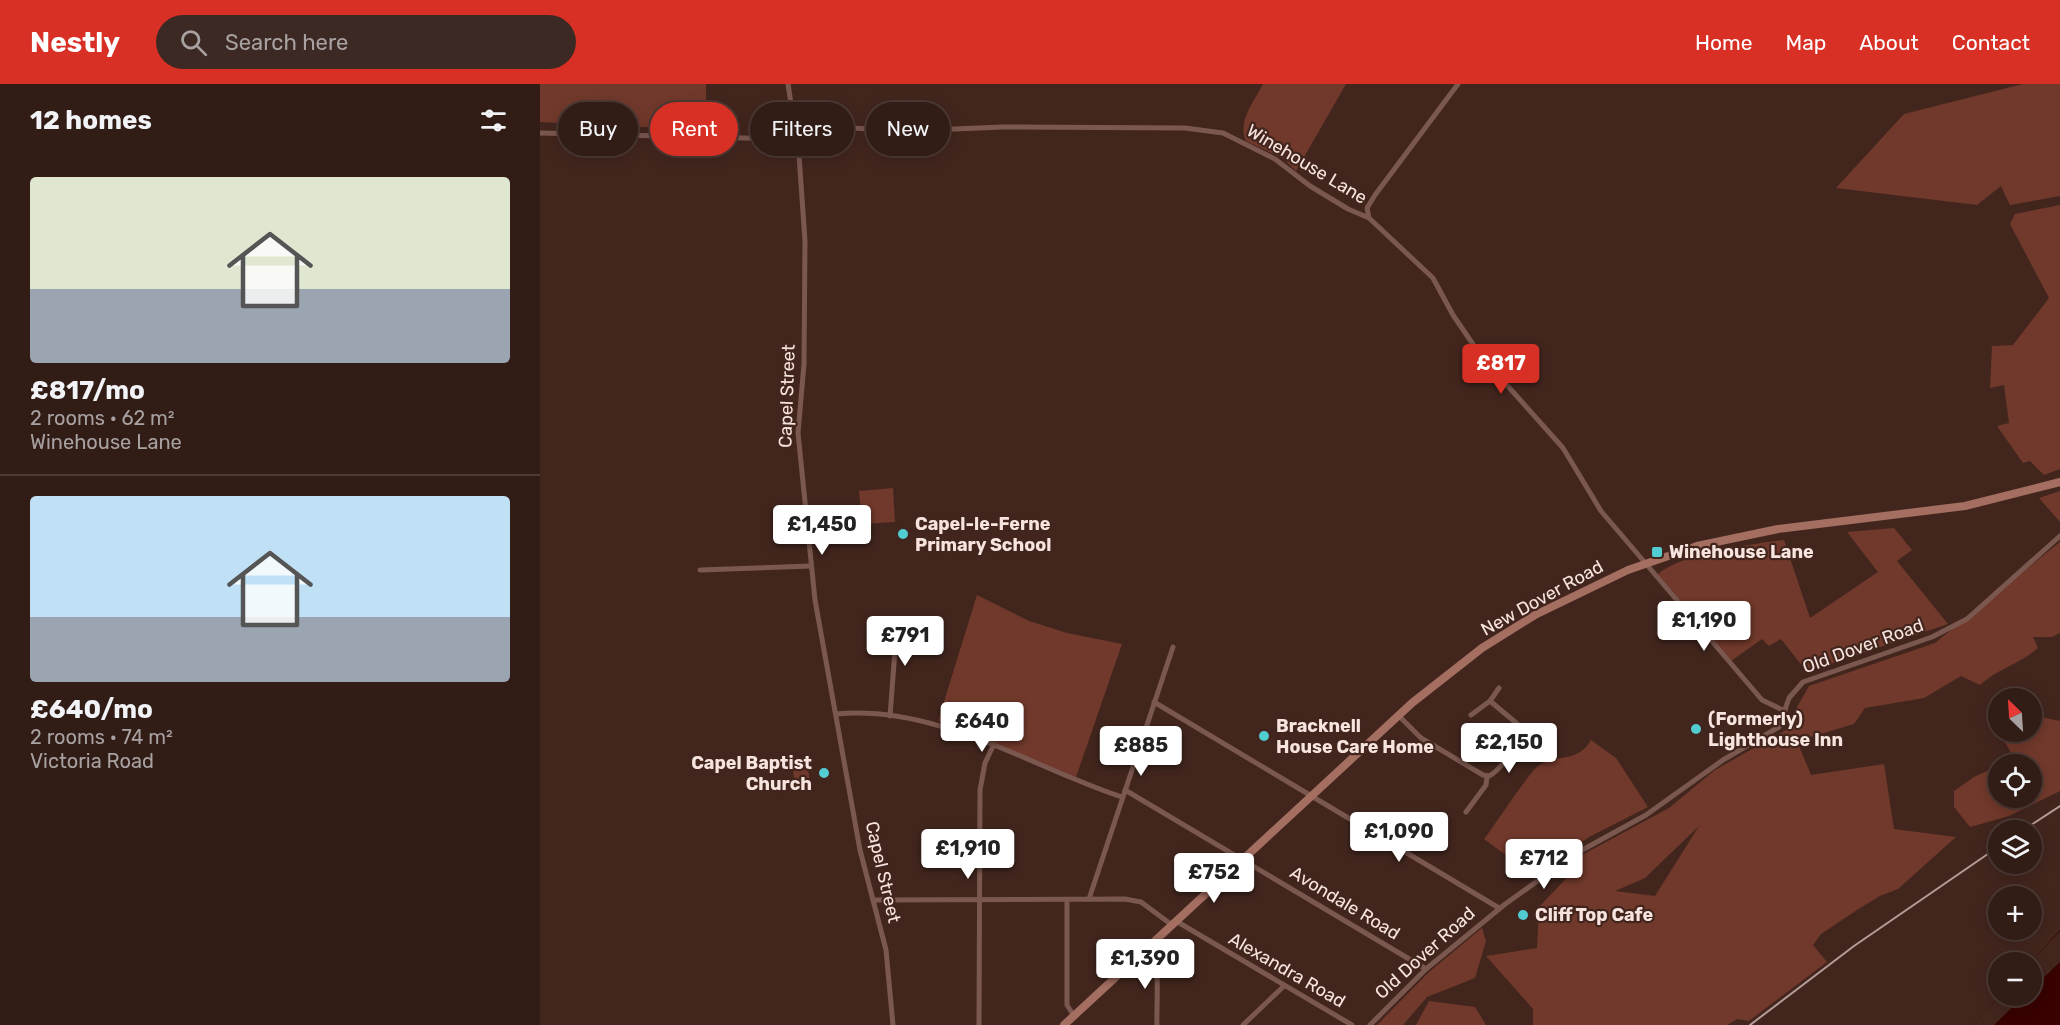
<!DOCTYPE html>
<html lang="en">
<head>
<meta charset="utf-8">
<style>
  body { margin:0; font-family:Rubik,sans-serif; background:#3d2923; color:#f1f3f6; height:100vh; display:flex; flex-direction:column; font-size:22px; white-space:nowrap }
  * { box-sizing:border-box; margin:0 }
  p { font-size:20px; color:#a8a1a1 }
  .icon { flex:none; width:33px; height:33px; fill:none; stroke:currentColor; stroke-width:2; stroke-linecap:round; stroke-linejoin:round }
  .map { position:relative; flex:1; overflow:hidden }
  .sheet { display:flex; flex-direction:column; background:#321c16; width:540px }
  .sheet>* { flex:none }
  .guide { position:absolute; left:18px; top:18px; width:570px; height:54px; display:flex; gap:12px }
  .needle { width:39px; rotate:335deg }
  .buttons { position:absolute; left:1448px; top:604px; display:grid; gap:12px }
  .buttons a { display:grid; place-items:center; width:54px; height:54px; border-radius:50%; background:#321c16; box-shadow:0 3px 15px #0003,0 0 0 2px #4d3a35; font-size:30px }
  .price { position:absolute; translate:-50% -51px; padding:0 14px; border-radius:6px; background:#fff; color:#222; font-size:20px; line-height:39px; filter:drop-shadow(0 2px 3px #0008) }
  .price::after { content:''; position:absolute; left:50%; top:36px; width:18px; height:14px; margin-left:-9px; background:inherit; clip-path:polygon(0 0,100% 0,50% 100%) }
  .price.on { background:#d93025; color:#fff }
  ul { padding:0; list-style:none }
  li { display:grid; align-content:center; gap:12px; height:318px; padding:0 30px }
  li+li { border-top:2px solid #4d3a35 }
  li span { display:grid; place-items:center; height:186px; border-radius:6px; color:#555 }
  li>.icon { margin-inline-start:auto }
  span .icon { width:108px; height:108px; fill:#fffc; stroke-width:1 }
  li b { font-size:26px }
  h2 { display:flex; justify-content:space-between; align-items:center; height:72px; padding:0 30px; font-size:26px }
  .tag { padding:0 21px; border-radius:27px; background:#321c16; box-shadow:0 3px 15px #0003,0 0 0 2px #4d3a35; font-size:21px; line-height:54px }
  .tag.on { background:#d93025; color:#fff }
  header { display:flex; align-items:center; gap:36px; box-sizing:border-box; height:84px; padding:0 30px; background:#d93025; color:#fff }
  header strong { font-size:28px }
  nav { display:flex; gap:33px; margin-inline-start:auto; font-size:21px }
  .search { width:420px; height:54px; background:#3d2923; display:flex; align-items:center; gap:15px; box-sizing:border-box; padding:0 21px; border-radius:33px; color:#a8a1a1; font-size:22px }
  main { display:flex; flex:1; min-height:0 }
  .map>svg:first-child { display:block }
  .green { fill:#71392b; fill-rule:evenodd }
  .water { fill:#380200 }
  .pier { fill:#42261e }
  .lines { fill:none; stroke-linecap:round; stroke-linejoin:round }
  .minor { stroke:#7b584f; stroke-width:5 }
  .secondary { stroke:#a46e60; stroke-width:8 }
  .rail { stroke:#b49d97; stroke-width:2 }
  .poi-dot { fill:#51ccd1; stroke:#42261e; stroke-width:2 }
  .labels { text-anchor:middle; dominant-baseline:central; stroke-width:4.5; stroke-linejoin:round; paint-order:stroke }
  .street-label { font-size:18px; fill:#f8e4df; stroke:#42261e }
  .poi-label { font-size:18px; font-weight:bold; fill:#f8e4df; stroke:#42261e; text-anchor:start }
</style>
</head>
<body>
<header>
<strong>Nestly</strong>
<div class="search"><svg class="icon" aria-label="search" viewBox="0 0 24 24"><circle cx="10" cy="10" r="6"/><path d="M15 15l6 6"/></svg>Search here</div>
<nav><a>Home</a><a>Map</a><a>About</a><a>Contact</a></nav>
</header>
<main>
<section class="sheet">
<h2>12 homes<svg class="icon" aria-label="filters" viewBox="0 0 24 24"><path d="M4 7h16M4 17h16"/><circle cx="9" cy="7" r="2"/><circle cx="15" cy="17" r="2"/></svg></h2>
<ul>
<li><span style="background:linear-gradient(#dfe7d0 60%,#9aa5b1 0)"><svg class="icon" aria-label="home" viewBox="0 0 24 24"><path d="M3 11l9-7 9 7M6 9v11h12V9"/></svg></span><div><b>£817/mo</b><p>2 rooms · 62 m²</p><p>Winehouse Lane</p></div></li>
<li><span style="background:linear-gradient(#bfe0f5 65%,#9aa5b1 0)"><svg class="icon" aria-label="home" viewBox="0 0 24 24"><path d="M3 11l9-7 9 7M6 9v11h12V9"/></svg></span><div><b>£640/mo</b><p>2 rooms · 74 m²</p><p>Victoria Road</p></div></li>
</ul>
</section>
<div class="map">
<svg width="1520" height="941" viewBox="0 0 1520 941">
  <rect width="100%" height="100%" fill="#42261e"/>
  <g class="green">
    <path d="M 0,0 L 166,0 L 166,46 L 0,38 Z"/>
    <path d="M 723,0 L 806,0 L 756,87 L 744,75 L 706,57 C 697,38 714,17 723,0 Z"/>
    <path d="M 1483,0 L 1520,0 L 1520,112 L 1470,121 L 1449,77 L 1461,102 L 1437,121 L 1296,104 L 1364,30 Z"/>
    <path d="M 1520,121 L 1520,385 L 1504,391 L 1490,377 L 1483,379 L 1457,342 L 1469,339 L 1464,301 L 1450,304 L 1452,262 L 1473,261 L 1509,214 L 1470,140 L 1475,130 Z"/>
    <path d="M 353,404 L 355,438 L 322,440 L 319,407 Z"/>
    <path d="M 1520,407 L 1520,438 L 1499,414 Z"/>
    <path d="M 1354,444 L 1372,466 L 1357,477 L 1408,540 L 1267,588 L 1241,555 L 1229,562 L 1222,555 L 1191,577 L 1118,490 C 1143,469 1211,460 1244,456 L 1270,534 L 1338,488 L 1307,448 Z"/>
    <path d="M 1520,458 L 1520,549 L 1512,553 L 1493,553 L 1498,564 C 1478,581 1459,584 1440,601 L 1421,592 L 1384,614 L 1325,624 L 1314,640 L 1257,657 L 1271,691 L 1344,680 L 1354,745 L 1416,753 L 1358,805 L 1340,812 L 1317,826 L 1281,850 L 1273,861 L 1287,878 L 1209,937 L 1197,935 L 1187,941 L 993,941 L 993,925 L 946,872 L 997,864 L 999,823 L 1036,784 L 1029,778 L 1129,724 L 1175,686 L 1253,642 L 1252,632 L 1269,602 L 1395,559 ZM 1159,742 L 1115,812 L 1075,807 L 1105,794 Z"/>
    <path d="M 437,511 L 489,537 L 527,549 L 582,560 L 536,693 L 398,637 Z"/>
    <path d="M 1491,631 L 1520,637 L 1520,707 L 1469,732 L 1430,743 L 1414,723 L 1414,707 L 1434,693 L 1458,682 L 1458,714 L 1491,714 L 1491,681 L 1460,681 L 1466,679 L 1478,680 L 1460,650 L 1462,648 L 1491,648 Z"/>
    <path d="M 1051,656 L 1076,674 L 1108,723 L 1049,753 L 994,792 L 944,755 C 954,743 991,684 1001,680 C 1021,670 1038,678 1051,656 Z"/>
    <path d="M 268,685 L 270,700 L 255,702 L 253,687 Z"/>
    <path d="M 942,844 L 946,857 L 935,894 L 887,913 L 863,941 L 837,941 L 889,888 Z"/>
    <path d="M 889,917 L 935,923 L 946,941 L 876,941 Z"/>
  </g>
  <path class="water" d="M 1520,846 L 1520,941 L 1434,941 L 1459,912 L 1491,912 L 1490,879 Z"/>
  <g class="pier">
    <path d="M 1520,847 L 1520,878 L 1491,906 L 1490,879 Z"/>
    <path d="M 1459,912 L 1484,912 L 1454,941 L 1434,941 Z"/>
  </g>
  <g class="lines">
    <g class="minor">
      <path d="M 248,0 L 259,71 L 265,157 L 264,280 L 258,349 L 275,516 L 320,766 L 346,866 L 353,941"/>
      <path d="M 0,49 L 244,55 L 261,45 L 293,43 L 366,47 L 463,43 L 645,44 L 683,49 L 735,75 L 770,102 L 808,125 L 829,134 L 893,194 L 913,231 L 941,272 L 1023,364 L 1061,427 L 1222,616 L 1245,627"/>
      <path d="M 829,134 L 827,124 L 835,111 L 918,0"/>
      <path d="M 160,486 L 271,482"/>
      <path d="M 950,617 L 959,604"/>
      <path d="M 614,618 L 959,824"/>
      <path d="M 296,630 C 396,620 491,683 582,713"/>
      <path d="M 350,632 L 356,553 C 365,538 379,544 393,547"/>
      <path d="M 859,632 L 881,654 L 943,691 L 949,692 C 961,686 981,656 981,643 L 950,617 L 931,631"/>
      <path d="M 585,706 L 886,885"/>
      <path d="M 926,728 L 946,701 L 947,692"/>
      <path d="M 549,815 L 633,563"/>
      <path d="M 333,816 L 585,815 L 601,818 L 632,841"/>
      <path d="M 527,816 L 527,921 L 534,932"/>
      <path d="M 636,837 L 812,941"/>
      <path d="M 610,862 C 621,870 616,926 617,941"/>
      <path d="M 439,941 L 440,706 L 445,679 L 454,660"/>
      <path d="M 703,941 L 744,902"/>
      <path d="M 830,941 L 886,885 L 964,821 L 1035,770 L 1106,731 L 1183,676 L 1239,643 L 1249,614 L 1263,598 L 1392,553 L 1427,535 L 1520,452"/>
    </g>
    <path class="secondary" d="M 524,941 L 872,619 L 942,564 L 995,531 L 1088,486 L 1157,462 L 1238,445 L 1425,422 L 1520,398"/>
    <g class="rail">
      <path d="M 1482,747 L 1520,722"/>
      <path d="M 1210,941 L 1314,862 L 1458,763"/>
    </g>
  </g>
  <g class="poi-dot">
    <circle cx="363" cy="450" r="6"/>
    <rect x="1111" y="462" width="12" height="12" rx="3"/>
    <circle cx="1156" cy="645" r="6"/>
    <circle cx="724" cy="652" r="6"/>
    <circle cx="284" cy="689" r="6"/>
    <circle cx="983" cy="831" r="6"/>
  </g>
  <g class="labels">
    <g class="street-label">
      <text transform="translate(767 80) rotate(31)">Winehouse Lane</text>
      <text transform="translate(247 312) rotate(-88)">Capel Street</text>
      <text transform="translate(1002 514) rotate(-29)">New Dover Road</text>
      <text transform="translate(1323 562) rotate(-20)">Old Dover Road</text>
      <text transform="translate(343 788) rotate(77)">Capel Street</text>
      <text transform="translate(805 819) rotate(31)">Avondale Road</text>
      <text transform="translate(885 869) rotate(-42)">Old Dover Road</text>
      <text transform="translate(747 886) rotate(30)">Alexandra Road</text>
    </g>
    <g class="poi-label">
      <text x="375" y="440">Capel-le-Ferne<tspan x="375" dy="21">Primary School</tspan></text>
      <text x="1129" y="468">Winehouse Lane</text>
      <text x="1168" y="635">(Formerly)<tspan x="1168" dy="21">Lighthouse Inn</tspan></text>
      <text x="736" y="642">Bracknell<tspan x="736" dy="21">House Care Home</tspan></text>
      <text x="272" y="679" text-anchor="end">Capel Baptist<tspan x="272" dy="21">Church</tspan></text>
      <text x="995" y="831">Cliff Top Cafe</text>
    </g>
  </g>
</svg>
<div class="buttons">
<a><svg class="needle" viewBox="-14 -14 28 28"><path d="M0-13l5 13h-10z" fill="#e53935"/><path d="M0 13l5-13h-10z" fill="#a8a1a1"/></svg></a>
<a><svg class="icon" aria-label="locate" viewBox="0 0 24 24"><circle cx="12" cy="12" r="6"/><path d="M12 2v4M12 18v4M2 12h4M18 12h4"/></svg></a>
<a><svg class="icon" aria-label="layers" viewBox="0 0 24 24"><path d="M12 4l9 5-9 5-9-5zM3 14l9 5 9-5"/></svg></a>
<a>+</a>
<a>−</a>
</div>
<b class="price on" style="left:961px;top:311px">£817</b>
<b class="price" style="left:282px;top:472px">£1,450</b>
<b class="price" style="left:1164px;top:568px">£1,190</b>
<b class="price" style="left:365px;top:583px">£791</b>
<b class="price" style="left:442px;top:669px">£640</b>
<b class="price" style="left:969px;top:690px">£2,150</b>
<b class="price" style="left:601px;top:693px">£885</b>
<b class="price" style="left:859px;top:779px">£1,090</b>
<b class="price" style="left:428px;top:796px">£1,910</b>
<b class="price" style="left:1004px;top:806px">£712</b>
<b class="price" style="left:674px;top:820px">£752</b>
<b class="price" style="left:605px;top:906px">£1,390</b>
<div class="guide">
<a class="tag">Buy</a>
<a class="tag on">Rent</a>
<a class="tag">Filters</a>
<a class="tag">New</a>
</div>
</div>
</main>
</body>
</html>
